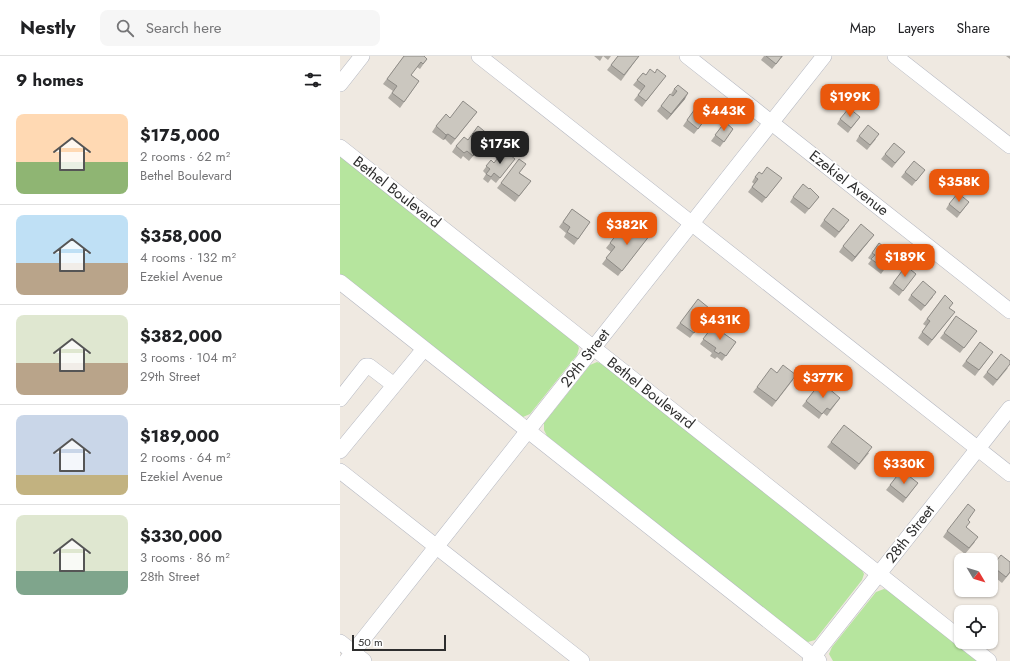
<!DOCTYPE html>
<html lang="en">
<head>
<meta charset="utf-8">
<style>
  body { margin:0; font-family:Jost,sans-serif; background:#f6f6f6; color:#202124; height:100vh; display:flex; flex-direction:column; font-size:15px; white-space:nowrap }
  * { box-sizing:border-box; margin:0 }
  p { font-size:13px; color:#757577 }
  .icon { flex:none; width:22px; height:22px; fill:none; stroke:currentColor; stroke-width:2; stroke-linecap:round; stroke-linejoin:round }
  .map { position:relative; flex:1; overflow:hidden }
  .sheet { display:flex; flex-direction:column; background:#fff; width:340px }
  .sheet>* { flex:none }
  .needle { width:26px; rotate:128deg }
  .controls { position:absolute; left:614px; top:497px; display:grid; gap:8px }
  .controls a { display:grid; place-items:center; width:44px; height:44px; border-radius:8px; background:#fff; box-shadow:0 1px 3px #0004; font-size:20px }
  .scale { position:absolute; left:12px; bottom:10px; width:94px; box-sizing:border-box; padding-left:4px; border:2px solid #2e2e2e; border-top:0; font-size:11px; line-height:14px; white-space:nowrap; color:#2e2e2e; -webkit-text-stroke:3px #fff; paint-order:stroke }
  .price { position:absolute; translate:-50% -34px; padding:0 9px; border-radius:8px; background:#ea580c; color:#fff; font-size:13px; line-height:26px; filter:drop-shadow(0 1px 2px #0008) }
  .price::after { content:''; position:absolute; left:50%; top:24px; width:12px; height:9px; margin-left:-6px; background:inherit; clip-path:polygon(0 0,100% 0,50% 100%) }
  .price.selected { background:#222; color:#fff }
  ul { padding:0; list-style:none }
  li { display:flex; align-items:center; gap:12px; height:100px; padding:0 16px }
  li+li { border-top:1px solid #e0e0e0 }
  li span { display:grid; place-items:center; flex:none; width:112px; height:80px; border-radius:8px; color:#555 }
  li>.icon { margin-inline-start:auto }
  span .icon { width:48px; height:48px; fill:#fffc; stroke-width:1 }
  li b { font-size:17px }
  h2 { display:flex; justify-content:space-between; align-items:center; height:48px; padding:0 16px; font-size:17px }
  header { display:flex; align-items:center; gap:24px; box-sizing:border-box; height:56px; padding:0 20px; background:#fff; border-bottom:1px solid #e0e0e0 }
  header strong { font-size:19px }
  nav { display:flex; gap:22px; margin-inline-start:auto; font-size:14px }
  .search { width:280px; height:36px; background:#f6f6f6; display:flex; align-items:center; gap:10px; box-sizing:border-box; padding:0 14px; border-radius:8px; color:#757577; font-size:15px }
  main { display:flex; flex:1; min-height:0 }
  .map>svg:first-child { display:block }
  .green { fill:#b6e59e }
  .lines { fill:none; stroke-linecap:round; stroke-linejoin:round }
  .minor-casing { stroke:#b4b7c1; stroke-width:16 }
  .minor { stroke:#fff; stroke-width:15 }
  .wall { fill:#afaba4 }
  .shaded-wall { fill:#8e8b86 }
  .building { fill:#cbc7bf; stroke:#8e8b86 }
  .labels { text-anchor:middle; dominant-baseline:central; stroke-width:3.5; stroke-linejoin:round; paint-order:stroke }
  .street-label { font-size:15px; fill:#2e2e2e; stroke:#fff }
</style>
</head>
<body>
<header>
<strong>Nestly</strong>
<div class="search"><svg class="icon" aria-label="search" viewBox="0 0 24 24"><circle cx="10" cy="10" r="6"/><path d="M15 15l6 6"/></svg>Search here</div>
<nav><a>Map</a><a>Layers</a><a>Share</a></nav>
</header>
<main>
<section class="sheet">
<h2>9 homes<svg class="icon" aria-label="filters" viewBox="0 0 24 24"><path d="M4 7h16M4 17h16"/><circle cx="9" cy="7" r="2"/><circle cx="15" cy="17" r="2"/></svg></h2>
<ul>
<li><span style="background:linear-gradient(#ffd9b3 60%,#8fb573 0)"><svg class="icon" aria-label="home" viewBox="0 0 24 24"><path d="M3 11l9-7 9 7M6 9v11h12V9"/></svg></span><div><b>$175,000</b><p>2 rooms · 62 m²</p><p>Bethel Boulevard</p></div></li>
<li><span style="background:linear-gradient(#bfe0f5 60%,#b9a48a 0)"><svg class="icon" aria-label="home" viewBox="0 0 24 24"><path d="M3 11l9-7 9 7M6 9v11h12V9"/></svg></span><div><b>$358,000</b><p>4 rooms · 132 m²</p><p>Ezekiel Avenue</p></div></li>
<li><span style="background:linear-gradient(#dfe7d0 60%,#b9a48a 0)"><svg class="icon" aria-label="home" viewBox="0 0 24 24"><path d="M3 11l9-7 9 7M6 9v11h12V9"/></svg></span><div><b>$382,000</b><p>3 rooms · 104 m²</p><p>29th Street</p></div></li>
<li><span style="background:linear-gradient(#c9d6e8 75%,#c2b280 0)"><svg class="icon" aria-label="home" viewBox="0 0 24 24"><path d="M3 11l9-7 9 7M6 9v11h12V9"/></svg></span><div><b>$189,000</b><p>2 rooms · 64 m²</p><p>Ezekiel Avenue</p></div></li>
<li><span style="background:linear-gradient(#dfe7d0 70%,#7fa58c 0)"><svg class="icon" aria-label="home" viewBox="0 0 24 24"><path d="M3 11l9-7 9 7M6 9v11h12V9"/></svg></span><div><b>$330,000</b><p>3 rooms · 86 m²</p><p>28th Street</p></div></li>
</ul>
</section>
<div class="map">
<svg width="670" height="605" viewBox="0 0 670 605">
  <rect width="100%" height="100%" fill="#efe9e1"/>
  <g class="green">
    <path d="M 0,100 L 237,288 L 239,292 L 237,299 L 190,358 L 183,361 L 177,358 L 0,218 Z"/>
    <path d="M 257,306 L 265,309 L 521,512 L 524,518 L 522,524 L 475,584 L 468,586 L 462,583 L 207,380 L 204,374 L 204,367 L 250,309 Z"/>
    <path d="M 544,533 L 552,536 L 639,605 L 493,605 L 489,598 L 492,591 L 536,536 Z"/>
  </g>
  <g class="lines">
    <defs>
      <g id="minor">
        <path d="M 139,0 L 670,418"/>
        <path d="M 347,0 L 670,255"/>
        <path d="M 555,0 L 670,90"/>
        <path d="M 0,28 L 22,0"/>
        <path d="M 0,91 L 621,583"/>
        <path d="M 0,226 L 479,605"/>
        <path d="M 0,343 L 26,310 L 29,310 L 54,329"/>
        <path d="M 0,395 L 84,293"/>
        <path d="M 0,415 L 242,605"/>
        <path d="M 0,586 L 24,605"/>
        <path d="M 625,586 L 649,605"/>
        <path d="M 6,605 L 484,0"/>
        <path d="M 470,605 L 670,352"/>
      </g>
    </defs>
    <use href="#minor" class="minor-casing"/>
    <use href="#minor" class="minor"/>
  </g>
  <g class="wall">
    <path d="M 64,0 L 87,3 L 80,13 L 77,11 L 71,19 L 79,25 L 60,52 L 48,42 L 53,35 L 43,28 Z"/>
    <path d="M 254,0 L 271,0 L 268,4 L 263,0 L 260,5 Z"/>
    <path d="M 278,0 L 299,0 L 281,25 L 267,14 Z"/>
    <path d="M 424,0 L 443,0 L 432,13 L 421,4 Z"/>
    <path d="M 666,0 L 670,0 L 670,3 Z"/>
    <path d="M 303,17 L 306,19 L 322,25 L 302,51 L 294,44 L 301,35 L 293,29 Z"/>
    <path d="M 334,33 L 345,43 L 327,64 L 317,55 L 321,50 L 333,40 L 331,38 Z"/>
    <path d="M 137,56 L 111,89 L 105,83 L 103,84 L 92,76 L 96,70 L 110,62 Z"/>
    <path d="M 368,60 L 354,78 L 343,70 L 347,64 Z"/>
    <path d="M 520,61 L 508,77 L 497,68 L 500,63 Z"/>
    <path d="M 385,66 L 393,73 L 380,91 L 371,85 Z"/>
    <path d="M 519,80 L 536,83 L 527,94 L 516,85 Z"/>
    <path d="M 128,84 L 146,84 L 129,105 L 123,100 L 121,103 L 112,96 L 116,90 Z"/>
    <path d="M 565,96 L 552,112 L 541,103 L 545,98 Z"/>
    <path d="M 151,104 L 154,107 L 171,108 L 156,127 L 151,123 L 148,127 L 143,123 L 146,118 L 143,115 Z"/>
    <path d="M 585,114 L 572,130 L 561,121 L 565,116 Z"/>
    <path d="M 180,117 L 191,125 L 175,146 L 157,132 L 161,127 Z"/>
    <path d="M 422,118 L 438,127 L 422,147 L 408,136 L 414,128 L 412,126 L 415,121 Z"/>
    <path d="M 453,141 L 479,141 L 465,158 L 450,146 Z"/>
    <path d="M 629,146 L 617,162 L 606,153 L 609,148 Z"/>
    <path d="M 232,153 L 250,166 L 234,189 L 224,181 L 226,177 L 219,171 Z"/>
    <path d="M 484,164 L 505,170 L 495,182 L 480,170 Z"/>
    <path d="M 288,176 L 306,184 L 278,220 L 262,208 L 271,196 L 266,192 L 270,187 Z"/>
    <path d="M 534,179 L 512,206 L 499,196 L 503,190 Z"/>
    <path d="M 539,187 L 555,199 L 541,218 L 528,208 L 531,204 L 528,202 Z"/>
    <path d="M 568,207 L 571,214 L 576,218 L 559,240 L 549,232 Z"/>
    <path d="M 571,239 L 593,241 L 581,255 L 568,244 Z"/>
    <path d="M 605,239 L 609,252 L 611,261 L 588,290 L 578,282 L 586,270 L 583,268 Z"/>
    <path d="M 365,258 L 367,260 L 350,282 L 336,272 L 340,267 Z"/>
    <path d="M 373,270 L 396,286 L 382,305 L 377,301 L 375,303 L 370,300 L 372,297 L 360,288 Z"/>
    <path d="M 637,275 L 620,297 L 600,282 L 604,277 Z"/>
    <path d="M 640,286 L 653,296 L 635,320 L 622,310 Z"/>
    <path d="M 668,312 L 653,330 L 643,321 L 647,316 Z"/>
    <path d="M 437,317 L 453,324 L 432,351 L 413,336 L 417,331 Z"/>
    <path d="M 500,342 L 487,360 L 483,357 L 479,363 L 462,350 L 466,345 Z"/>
    <path d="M 491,386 L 529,397 L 515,414 L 487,391 Z"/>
    <path d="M 567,422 L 578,427 L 563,447 L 546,434 L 550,429 Z"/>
    <path d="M 628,464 L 626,471 L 635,486 L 625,498 L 603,481 L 607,475 Z"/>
    <path d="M 661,499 L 670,517 L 662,527 L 651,518 L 651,512 Z"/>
  </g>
  <g class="shaded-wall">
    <path d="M 348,37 L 345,43 L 327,64 L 331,58 Z"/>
    <path d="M 108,78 L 105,83 L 103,84 L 106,79 Z"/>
    <path d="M 534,179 L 530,184 L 512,206 L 515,201 Z"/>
  </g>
  <g class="building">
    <path d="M 64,0 L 84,0 L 87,3 L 83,8 L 81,6 L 71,19 L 79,25 L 64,46 L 52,37 L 57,30 L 47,23 Z"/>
    <path d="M 278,0 L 299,0 L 284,19 L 271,9 Z"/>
    <path d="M 426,0 L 442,0 L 436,8 Z"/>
    <path d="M 310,13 L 315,17 L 317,13 L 326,20 L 306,45 L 298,39 L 305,30 L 297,24 L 303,17 L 306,19 Z"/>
    <path d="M 338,29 L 348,37 L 331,58 L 321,50 L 330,38 L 333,40 L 337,35 L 334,33 Z"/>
    <path d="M 123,45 L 137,56 L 115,83 L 108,78 L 106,79 L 96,70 L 106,58 L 110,62 Z"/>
    <path d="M 360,46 L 371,55 L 358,73 L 347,64 Z"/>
    <path d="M 509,52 L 520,61 L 511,72 L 500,63 Z"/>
    <path d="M 385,66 L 393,73 L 384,86 L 375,79 Z"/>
    <path d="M 528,69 L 539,78 L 530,89 L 519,80 Z"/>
    <path d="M 138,70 L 149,79 L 133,100 L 127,95 L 124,97 L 116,90 L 124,81 L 128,84 Z"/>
    <path d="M 554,87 L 565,96 L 555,107 L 545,98 Z"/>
    <path d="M 164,94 L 175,103 L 160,122 L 154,117 L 151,121 L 146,118 L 150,113 L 146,110 L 151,104 L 154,107 Z"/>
    <path d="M 179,103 L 186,108 L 179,117 L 191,125 L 179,140 L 161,127 Z"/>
    <path d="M 574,105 L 585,114 L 576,125 L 565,116 Z"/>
    <path d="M 427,111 L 442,122 L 426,142 L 412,131 L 418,123 L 415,121 L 419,116 L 422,118 Z"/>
    <path d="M 463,128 L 469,133 L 470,132 L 479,141 L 469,153 L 453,141 Z"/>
    <path d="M 618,137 L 629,146 L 620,157 L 609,148 Z"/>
    <path d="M 493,152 L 509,164 L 499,176 L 484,164 Z"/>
    <path d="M 232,153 L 250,166 L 238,183 L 227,176 L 230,171 L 223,166 Z"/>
    <path d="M 295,167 L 310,179 L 282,215 L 266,202 L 275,191 L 270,187 L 282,171 L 288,176 Z"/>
    <path d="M 521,168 L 534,179 L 515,201 L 503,190 Z"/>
    <path d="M 539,187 L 555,199 L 545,213 L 531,203 L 535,199 L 532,197 Z"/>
    <path d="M 568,207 L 573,211 L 571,214 L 576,218 L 563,235 L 553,227 Z"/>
    <path d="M 583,225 L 596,236 L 585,250 L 571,239 Z"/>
    <path d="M 605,239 L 613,247 L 609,252 L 615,256 L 592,284 L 582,276 L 590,265 L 587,263 Z"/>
    <path d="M 358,243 L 369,252 L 365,258 L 367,260 L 354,277 L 340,267 Z"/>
    <path d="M 616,260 L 637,275 L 624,292 L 604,277 Z"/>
    <path d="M 373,270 L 396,286 L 386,300 L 380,296 L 379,298 L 374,295 L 376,292 L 363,283 Z"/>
    <path d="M 640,286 L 653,296 L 639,314 L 626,305 Z"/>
    <path d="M 661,298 L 670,305 L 670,308 L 657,324 L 647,316 Z"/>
    <path d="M 443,309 L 456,319 L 436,345 L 417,331 L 431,312 L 437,317 Z"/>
    <path d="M 481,326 L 500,342 L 490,354 L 487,352 L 482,358 L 466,345 Z"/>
    <path d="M 504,369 L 532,391 L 519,408 L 491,386 Z"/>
    <path d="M 560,416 L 567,422 L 569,420 L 578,427 L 566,442 L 550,429 Z"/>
    <path d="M 628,448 L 635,454 L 628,464 L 630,466 L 626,471 L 638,481 L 629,492 L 607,475 Z"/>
    <path d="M 661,499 L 670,506 L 670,516 L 666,521 L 652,510 Z"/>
  </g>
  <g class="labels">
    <g class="street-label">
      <text transform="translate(509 127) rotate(38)">Ezekiel Avenue</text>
      <text transform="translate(57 136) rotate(38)">Bethel Boulevard</text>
      <text transform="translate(245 302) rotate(-52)">29th Street</text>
      <text transform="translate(311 337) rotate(38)">Bethel Boulevard</text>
      <text transform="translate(570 478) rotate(-52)">28th Street</text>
    </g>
  </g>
</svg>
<div class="controls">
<a><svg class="needle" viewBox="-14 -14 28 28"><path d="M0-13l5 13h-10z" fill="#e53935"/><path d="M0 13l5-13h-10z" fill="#757577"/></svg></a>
<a><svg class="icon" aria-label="locate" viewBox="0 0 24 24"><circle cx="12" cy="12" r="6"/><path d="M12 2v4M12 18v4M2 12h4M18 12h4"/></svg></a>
</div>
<div class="scale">50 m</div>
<b class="price" style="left:510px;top:62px">$199K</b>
<b class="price" style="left:384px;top:76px">$443K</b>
<b class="price selected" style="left:160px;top:109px">$175K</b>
<b class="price" style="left:619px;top:147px">$358K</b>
<b class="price" style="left:287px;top:190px">$382K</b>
<b class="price" style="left:565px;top:222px">$189K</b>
<b class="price" style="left:380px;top:285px">$431K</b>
<b class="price" style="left:483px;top:343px">$377K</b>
<b class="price" style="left:564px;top:429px">$330K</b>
</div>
</main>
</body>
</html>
